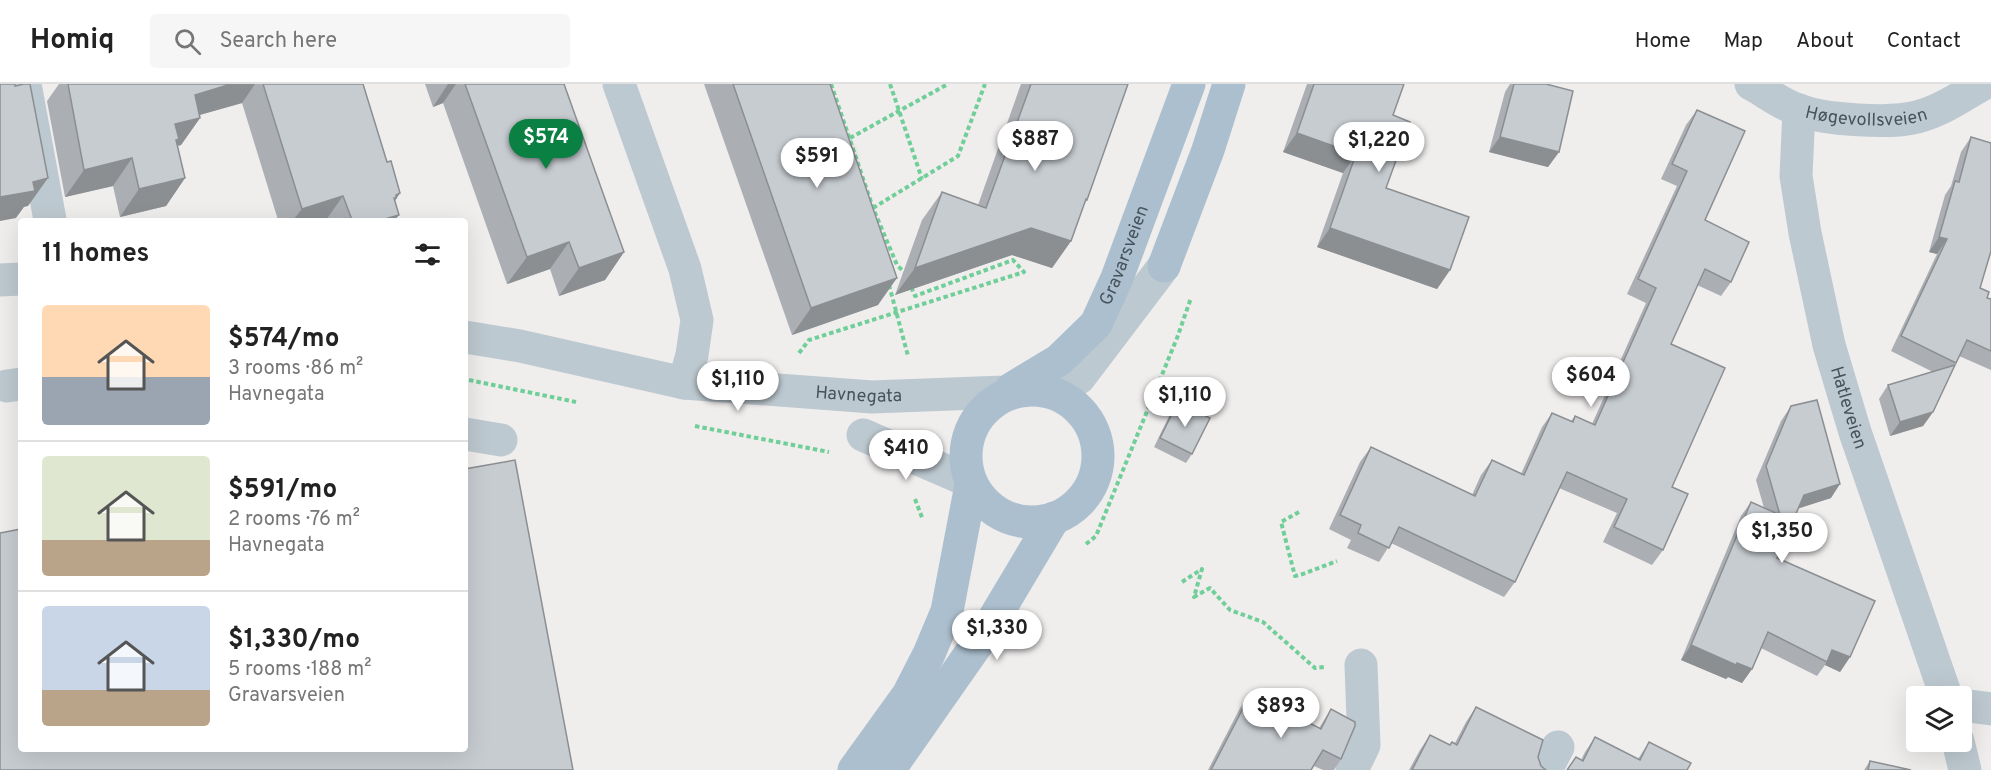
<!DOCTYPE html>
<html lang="en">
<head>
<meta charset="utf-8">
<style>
  body { margin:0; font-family:Overpass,sans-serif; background:#f6f6f6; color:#222; height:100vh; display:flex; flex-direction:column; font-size:22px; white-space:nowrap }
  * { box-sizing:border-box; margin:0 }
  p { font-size:20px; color:#767676 }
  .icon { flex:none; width:33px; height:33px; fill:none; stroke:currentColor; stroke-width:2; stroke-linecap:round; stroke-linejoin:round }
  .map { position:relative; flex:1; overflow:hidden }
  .sheet { position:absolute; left:18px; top:134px; width:450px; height:534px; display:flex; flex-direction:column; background:#fff; border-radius:6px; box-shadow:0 6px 24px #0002 }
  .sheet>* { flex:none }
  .fabs { position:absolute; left:1906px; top:602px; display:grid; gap:12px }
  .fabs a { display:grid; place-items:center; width:66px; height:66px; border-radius:6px; background:#fff; box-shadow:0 6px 24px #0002; font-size:30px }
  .price { position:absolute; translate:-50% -51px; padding:0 14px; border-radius:21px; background:#fff; color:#222; font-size:20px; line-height:39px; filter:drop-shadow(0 2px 3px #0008) }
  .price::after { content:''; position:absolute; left:50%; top:36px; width:18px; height:14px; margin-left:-9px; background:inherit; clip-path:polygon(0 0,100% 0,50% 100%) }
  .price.on { background:#0b8043; color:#fff }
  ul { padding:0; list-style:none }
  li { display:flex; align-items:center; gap:18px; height:150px; padding:0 24px }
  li+li { border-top:2px solid #e0e0e0 }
  li span { display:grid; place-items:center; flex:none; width:168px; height:120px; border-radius:6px; color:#555 }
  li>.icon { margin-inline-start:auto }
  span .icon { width:72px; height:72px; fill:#fffc; stroke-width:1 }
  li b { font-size:26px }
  h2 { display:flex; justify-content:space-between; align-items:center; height:72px; padding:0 24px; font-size:26px }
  header { display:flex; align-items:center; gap:36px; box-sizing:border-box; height:84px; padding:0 30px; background:#fff; border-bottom:2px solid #e0e0e0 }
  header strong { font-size:28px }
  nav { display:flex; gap:33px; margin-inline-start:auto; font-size:21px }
  .search { width:420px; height:54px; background:#f6f6f6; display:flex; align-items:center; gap:15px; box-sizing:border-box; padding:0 21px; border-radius:6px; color:#767676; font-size:22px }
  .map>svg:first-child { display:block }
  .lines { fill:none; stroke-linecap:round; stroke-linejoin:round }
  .path { stroke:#70cf99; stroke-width:4; stroke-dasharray:4.5 3; stroke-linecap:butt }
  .minor { stroke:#bdc9d0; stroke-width:33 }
  .major { stroke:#acbfce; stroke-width:33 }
  .wall { fill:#abafb4 }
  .shaded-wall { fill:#8b8f92 }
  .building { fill:#c7ccd1; stroke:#8b8f92; stroke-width:1.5 }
  .labels { text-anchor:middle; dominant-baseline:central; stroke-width:5; stroke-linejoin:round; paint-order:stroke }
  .street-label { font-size:18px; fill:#45535c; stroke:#fff }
</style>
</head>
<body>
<header>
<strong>Homiq</strong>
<div class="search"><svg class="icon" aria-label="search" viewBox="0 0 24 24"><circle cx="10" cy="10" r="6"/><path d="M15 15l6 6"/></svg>Search here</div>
<nav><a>Home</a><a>Map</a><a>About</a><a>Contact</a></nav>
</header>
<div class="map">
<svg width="1991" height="686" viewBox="0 0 1991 686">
  <rect width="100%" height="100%" fill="#f0eded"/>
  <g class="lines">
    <g class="path">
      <path d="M 831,0 L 873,124 L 897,181 L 906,190"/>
      <path d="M 890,0 L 922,95"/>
      <path d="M 850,54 L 948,0"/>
      <path d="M 873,124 L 958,72 L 985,0"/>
      <path d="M 889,201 L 908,272"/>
      <path d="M 799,269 L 809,256 L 1024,188 L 1013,176 L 915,212 L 911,203"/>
      <path d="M 469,296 L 576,318"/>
      <path d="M 695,342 L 829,368"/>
      <path d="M 915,415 L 923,436"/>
      <path d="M 1299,428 L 1281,438 L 1295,492 L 1303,490 L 1337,477"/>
      <path d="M 1086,460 L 1096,452 L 1177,254 L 1191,214"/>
      <path d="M 1182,498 L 1202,485 L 1194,513 L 1210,504 L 1230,526 L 1263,538 L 1315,584 L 1324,583"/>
    </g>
    <g class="minor">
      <path d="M 25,0 L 50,136"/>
      <path d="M 619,0 L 685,185 L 697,236 L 692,271 L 684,299"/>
      <path id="s1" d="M 1751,0 C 1766,8 1782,21 1799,26 C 1824,36 1891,40 1917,33 C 1941,27 1962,12 1983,0"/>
      <path id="s2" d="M 1799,26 L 1796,92 L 1805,149 L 1829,261 L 1855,348 L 1946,612"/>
      <path d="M 0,196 L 21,195"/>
      <path id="s3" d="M 465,253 L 520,262 L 684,299 L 872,313 L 1004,308 L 1079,294 L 1164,182"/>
      <path d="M 7,302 L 21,300"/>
      <path d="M 465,350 L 501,356"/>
      <path d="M 863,351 L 969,397"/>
      <path d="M 1962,621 L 1991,625"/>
      <path d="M 1958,657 L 1965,686"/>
      <path d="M 1352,686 L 1364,661 L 1361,581"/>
      <path d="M 1546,686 L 1558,663"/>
    </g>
    <g class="major">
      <path d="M 1164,182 L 1208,66 L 1229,0"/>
      <path id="s4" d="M 1011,305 L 1059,276 L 1096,240 L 1117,194 L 1189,0"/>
      <circle cx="1032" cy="372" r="66"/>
      <path d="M 854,686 L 908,611 L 929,570 L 947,527 L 971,401"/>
      <path d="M 889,686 L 989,543 L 1054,434"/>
    </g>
  </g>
  <g class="wall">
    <path d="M 59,0 L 363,0 L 387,78 L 400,109 L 395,117 L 395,136 L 278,136 L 242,19 L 199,31 L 200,34 L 181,61 L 177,62 L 185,94 L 166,122 L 120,133 L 113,102 L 65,113 L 47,17 Z"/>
    <path d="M 425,0 L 564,0 L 624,168 L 605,196 L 559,212 L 550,185 L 507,200 L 443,19 L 433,23 Z"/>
    <path d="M 704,0 L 830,0 L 878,221 L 792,251 Z"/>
    <path d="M 1021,0 L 1128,0 L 1087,116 L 1083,122 L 1071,157 L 1052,184 L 1012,171 L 895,211 L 922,136 L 942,108 L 978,121 Z"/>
    <path d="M 1307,0 L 1404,0 L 1393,31 L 1386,104 L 1450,186 L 1437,205 L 1317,163 L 1343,89 L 1283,68 Z"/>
    <path d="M 1510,0 L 1546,0 L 1559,68 L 1548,83 L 1489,68 L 1505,8 Z"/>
    <path d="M 1697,26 L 1705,136 L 1731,198 L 1721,212 L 1697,201 L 1671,260 L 1672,403 L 1663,466 L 1652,481 L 1603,458 L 1617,429 L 1559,404 L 1515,498 L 1504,513 L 1391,459 L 1379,478 L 1347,464 L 1351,456 L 1329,445 L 1360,378 L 1371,363 L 1472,411 L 1481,391 L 1492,376 L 1521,390 L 1542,343 L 1552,329 L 1571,337 L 1575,332 L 1592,340 L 1646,219 L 1627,210 L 1677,102 L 1661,95 L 1686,41 Z"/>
    <path d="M 1971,53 L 1980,204 L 1987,214 L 1991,215 L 1991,286 L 1959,272 L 1933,328 L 1923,342 L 1890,352 L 1879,315 L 1888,301 L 1933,288 L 1891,267 L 1937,170 L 1929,168 L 1945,111 L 1951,102 L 1961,68 Z"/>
    <path d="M 1178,318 L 1192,370 L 1186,379 L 1154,363 L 1172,326 Z"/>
    <path d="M 1791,322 L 1831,414 L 1798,424 L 1777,474 L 1850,573 L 1840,588 L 1825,581 L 1817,592 L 1761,564 L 1752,585 L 1742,599 L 1728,593 L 1726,595 L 1681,576 L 1741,432 L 1751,418 L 1764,424 L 1756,396 L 1781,337 Z"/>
    <path d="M 1251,609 L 1319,644 L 1331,625 L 1341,675 L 1334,686 L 1323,686 L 1314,682 L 1311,686 L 1208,686 L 1240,624 Z"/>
    <path d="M 1476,623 L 1538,673 L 1541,682 L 1546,686 L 1409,686 L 1420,666 L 1430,651 L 1450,661 L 1452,658 L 1455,659 L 1466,638 Z"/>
    <path d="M 1595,653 L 1638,675 L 1649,658 L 1687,686 L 1567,686 L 1581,676 L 1585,668 Z"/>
    <path d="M 1870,677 L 1911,686 L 1864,686 Z"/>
  </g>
  <g class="shaded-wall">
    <path d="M 231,0 L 255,0 L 242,19 L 175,38 L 195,11 Z"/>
    <path d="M 448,0 L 456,0 L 443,19 L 433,23 Z"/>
    <path d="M 200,34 L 181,61 L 173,63 L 175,40 Z"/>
    <path d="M 1297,49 L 1356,70 L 1343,89 L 1283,68 Z"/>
    <path d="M 1500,53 L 1559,68 L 1548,83 L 1489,68 Z"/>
    <path d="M 132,74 L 113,102 L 65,113 L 84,86 Z"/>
    <path d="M 48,94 L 28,122 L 24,123 L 16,134 L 0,137 L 0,113 L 33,98 Z"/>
    <path d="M 185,94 L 166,122 L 120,133 L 139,105 Z"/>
    <path d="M 400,109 L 381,136 L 399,131 L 395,136 L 378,136 L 396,111 Z"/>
    <path d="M 343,112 L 326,136 L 293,136 L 302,125 Z"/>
    <path d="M 1031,144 L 1071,157 L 1052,184 L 1012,171 L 895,211 L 915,184 Z"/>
    <path d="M 1330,144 L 1450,186 L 1437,205 L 1317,163 Z"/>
    <path d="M 1939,153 L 1947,155 L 1937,170 L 1929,168 Z"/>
    <path d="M 569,158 L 550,185 L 507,200 L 527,173 Z"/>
    <path d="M 624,168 L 605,196 L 559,212 L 579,184 Z"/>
    <path d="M 897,194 L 878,221 L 792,251 L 811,224 Z"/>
    <path d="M 1933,328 L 1923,342 L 1890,352 L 1900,338 Z"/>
    <path d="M 1840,400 L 1831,414 L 1794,426 L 1804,411 Z"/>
    <path d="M 1691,561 L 1737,579 L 1752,585 L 1742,599 L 1728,593 L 1726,595 L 1681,576 Z"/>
    <path d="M 1832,566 L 1850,573 L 1840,588 L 1825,581 Z"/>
  </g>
  <g class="building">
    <path d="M 0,0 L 15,0 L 15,2 L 24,0 L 30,0 L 48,94 L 33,98 L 35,107 L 0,113 Z"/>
    <path d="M 68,0 L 231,0 L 195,11 L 200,34 L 175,40 L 179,55 L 176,56 L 185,94 L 139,105 L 132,74 L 84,86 Z"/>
    <path d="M 263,0 L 363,0 L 387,78 L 391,77 L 400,109 L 396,111 L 396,114 L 394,114 L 399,131 L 381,136 L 352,136 L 343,112 L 302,125 Z"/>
    <path d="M 465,0 L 564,0 L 624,168 L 579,184 L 569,158 L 527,173 Z"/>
    <path d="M 733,0 L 830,0 L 897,194 L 811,224 Z"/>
    <path d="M 1031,0 L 1128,0 L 1087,116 L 1086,115 L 1071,157 L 1031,144 L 915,184 L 942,108 L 986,124 Z"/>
    <path d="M 1314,0 L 1404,0 L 1393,31 L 1410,38 L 1386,104 L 1469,133 L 1450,186 L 1330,144 L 1356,70 L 1297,49 Z"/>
    <path d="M 1514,0 L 1546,0 L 1573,7 L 1559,68 L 1500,53 Z"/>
    <path d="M 1697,26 L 1745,47 L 1705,136 L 1749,158 L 1731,198 L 1705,185 L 1671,260 L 1725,284 L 1672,403 L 1688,410 L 1663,466 L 1614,443 L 1627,415 L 1567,388 L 1515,498 L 1399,443 L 1389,464 L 1358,449 L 1361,441 L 1340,431 L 1371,363 L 1475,412 L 1492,376 L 1524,391 L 1552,329 L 1573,338 L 1575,332 L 1595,341 L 1656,204 L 1638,195 L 1687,87 L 1672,80 Z"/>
    <path d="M 1971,53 L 1991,59 L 1991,167 L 1980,204 L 1989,208 L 1987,214 L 1991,215 L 1991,267 L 1967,256 L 1956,279 L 1901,252 L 1947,155 L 1939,153 L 1955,97 L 1959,98 Z"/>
    <path d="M 1955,281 L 1933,328 L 1900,338 L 1888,301 Z"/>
    <path d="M 1817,316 L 1840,400 L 1804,411 L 1777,474 L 1875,517 L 1850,573 L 1832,566 L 1827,578 L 1768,548 L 1752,585 L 1737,579 L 1736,581 L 1691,561 L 1751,418 L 1780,431 L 1766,382 L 1791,322 Z"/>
    <path d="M 1178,318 L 1210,334 L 1192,370 L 1160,354 Z"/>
    <path d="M 515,376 L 573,686 L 0,686 L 0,449 L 21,445 L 21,664 L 465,664 L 465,385 Z"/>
    <path d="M 1251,609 L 1321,645 L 1331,625 L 1355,638 L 1355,642 L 1341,675 L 1323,666 L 1311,686 L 1211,686 Z"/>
    <path d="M 1476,623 L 1543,656 L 1538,673 L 1541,682 L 1546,686 L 1412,686 L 1430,651 L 1450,661 L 1452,658 L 1457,661 Z"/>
    <path d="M 1595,653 L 1640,676 L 1649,658 L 1691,679 L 1687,686 L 1567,686 L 1576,673 L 1583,677 Z"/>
    <path d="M 1870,677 L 1911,686 L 1868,686 Z"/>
  </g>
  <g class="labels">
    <g class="street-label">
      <text stroke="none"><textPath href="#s1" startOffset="123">Høgevollsveien</textPath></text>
      <text stroke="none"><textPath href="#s4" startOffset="182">Gravarsveien</textPath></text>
      <text stroke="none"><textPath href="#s3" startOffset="399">Havnegata</textPath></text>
      <text stroke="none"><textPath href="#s2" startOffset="304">Hatleveien</textPath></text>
    </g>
  </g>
</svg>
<div class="fabs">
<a><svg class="icon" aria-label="layers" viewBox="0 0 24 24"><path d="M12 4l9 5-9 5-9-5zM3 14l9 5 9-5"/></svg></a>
</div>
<b class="price on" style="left:546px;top:86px">$574</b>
<b class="price" style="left:1035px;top:88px">$887</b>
<b class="price" style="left:1379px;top:89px">$1,220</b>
<b class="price" style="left:817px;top:105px">$591</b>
<b class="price" style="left:1591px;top:324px">$604</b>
<b class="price" style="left:738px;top:328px">$1,110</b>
<b class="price" style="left:1185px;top:344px">$1,110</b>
<b class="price" style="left:906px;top:397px">$410</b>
<b class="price" style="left:1782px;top:480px">$1,350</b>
<b class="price" style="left:997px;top:577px">$1,330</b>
<b class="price" style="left:1281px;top:655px">$893</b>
<section class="sheet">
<h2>11 homes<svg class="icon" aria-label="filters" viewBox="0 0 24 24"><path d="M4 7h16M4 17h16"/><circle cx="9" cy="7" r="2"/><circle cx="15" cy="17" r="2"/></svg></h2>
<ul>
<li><span style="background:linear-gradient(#ffd9b3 60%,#9aa5b1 0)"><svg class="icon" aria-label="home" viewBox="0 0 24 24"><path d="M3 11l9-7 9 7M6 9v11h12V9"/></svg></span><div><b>$574/mo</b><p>3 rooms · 86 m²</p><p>Havnegata</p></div></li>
<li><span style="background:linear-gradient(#dfe7d0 70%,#b9a48a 0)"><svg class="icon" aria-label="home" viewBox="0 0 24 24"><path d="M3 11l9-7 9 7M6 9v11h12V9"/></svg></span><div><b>$591/mo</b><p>2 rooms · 76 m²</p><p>Havnegata</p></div></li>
<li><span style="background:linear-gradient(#c9d6e8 70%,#b9a48a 0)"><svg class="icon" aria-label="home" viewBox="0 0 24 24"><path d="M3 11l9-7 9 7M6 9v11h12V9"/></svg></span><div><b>$1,330/mo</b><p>5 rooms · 188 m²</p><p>Gravarsveien</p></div></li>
</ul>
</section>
</div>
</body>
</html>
